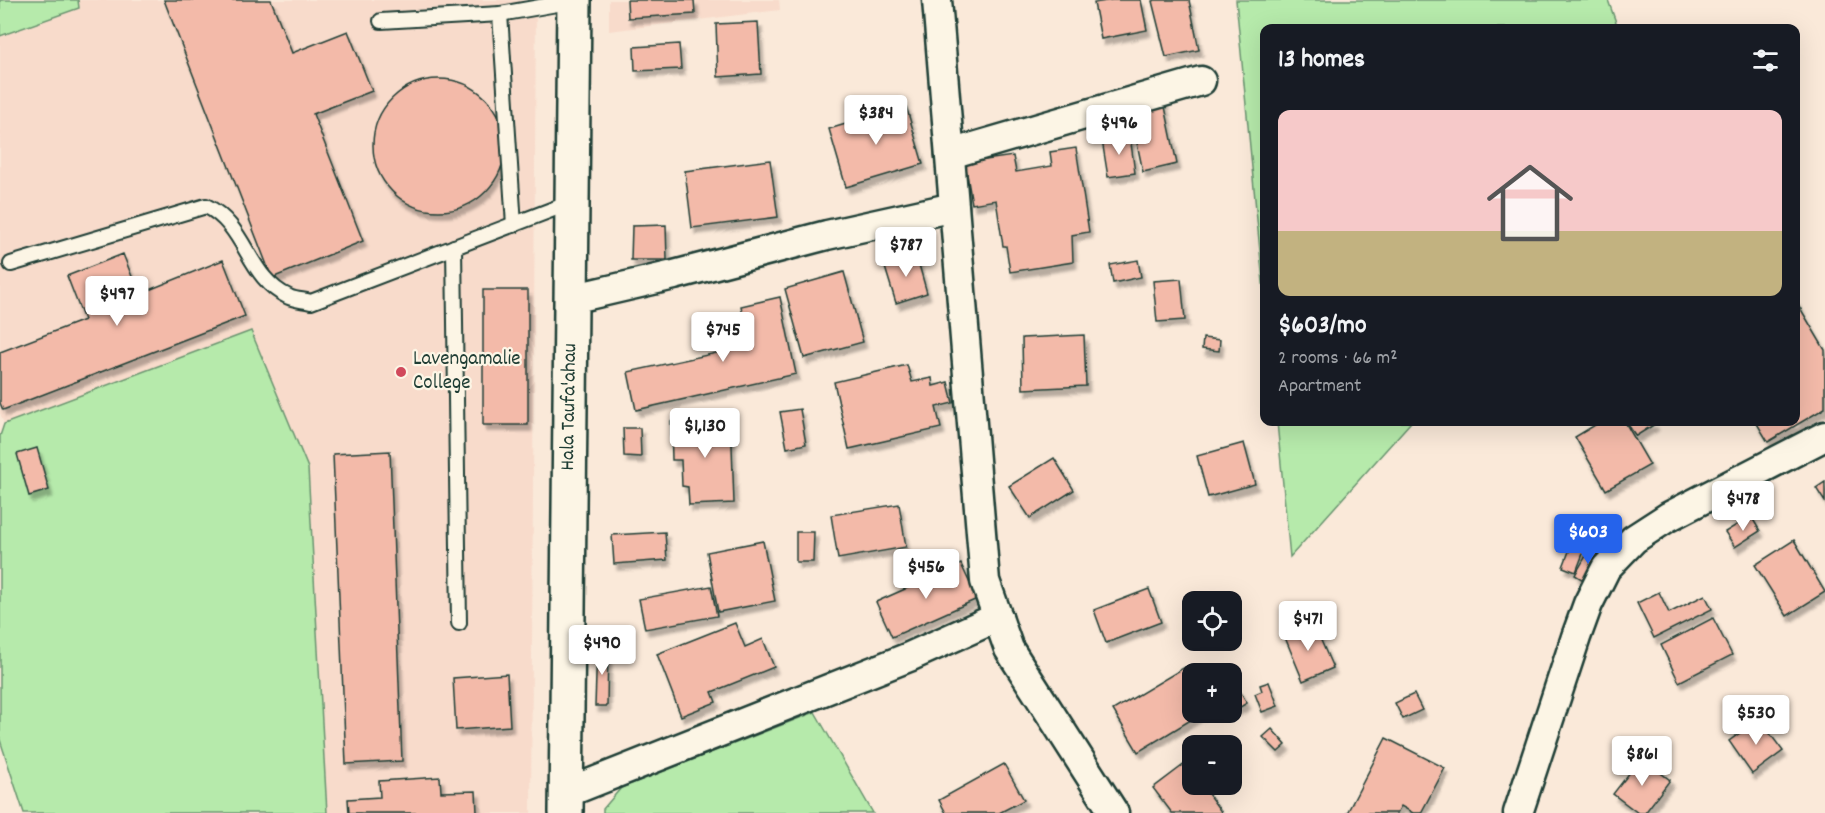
<!DOCTYPE html>
<html lang="en">
<head>
<meta charset="utf-8">
<style>
  body { margin:0; font-family:Dekko,sans-serif; background:#242831; color:#f1f3f6; height:100vh; display:flex; flex-direction:column; font-size:22px; white-space:nowrap }
  * { box-sizing:border-box; margin:0 }
  p { font-size:20px; color:#9ea1a6 }
  .icon { flex:none; width:33px; height:33px; fill:none; stroke:currentColor; stroke-width:2; stroke-linecap:round; stroke-linejoin:round }
  .map { position:relative; flex:1; overflow:hidden }
  .drawer { position:absolute; left:1260px; top:24px; width:540px; height:402px; display:flex; flex-direction:column; background:#171b24; border-radius:12px; box-shadow:0 6px 24px #0002 }
  .drawer>* { flex:none }
  .tools { position:absolute; left:1182px; top:591px; display:grid; gap:12px }
  .tools a { display:grid; place-items:center; width:60px; height:60px; border-radius:12px; background:#171b24; box-shadow:0 6px 24px #0002; font-size:30px }
  .price { position:absolute; translate:-50% -51px; padding:0 14px; border-radius:6px; background:#fff; color:#222; font-size:20px; line-height:39px; filter:drop-shadow(0 2px 3px #0008) }
  .price::after { content:''; position:absolute; left:50%; top:36px; width:18px; height:14px; margin-left:-9px; background:inherit; clip-path:polygon(0 0,100% 0,50% 100%) }
  .price.selected { background:#2563eb; color:#fff }
  ul { padding:0; list-style:none }
  li { display:grid; align-content:center; gap:12px; height:318px; padding:0 18px }
  li span { display:grid; place-items:center; height:186px; border-radius:12px; color:#555 }
  li>.icon { margin-inline-start:auto }
  span .icon { width:108px; height:108px; fill:#fffc; stroke-width:1 }
  li b { font-size:26px }
  h2 { display:flex; justify-content:space-between; align-items:center; height:72px; padding:0 18px; font-size:26px }
  .map>svg:first-child { display:block }
  .built { fill:#f8dbcb }
  .green { fill:#b6eaab; stroke:#6a9470; stroke-width:1.5 }
  .building { fill:#f3baa9; stroke:#1f3d34; stroke-width:1.5; filter:url(#shadow) }
  .lines { fill:none; stroke-linecap:round; stroke-linejoin:round }
  .lane-casing { stroke:#1f3d34; stroke-width:18 }
  .street-casing { stroke:#1f3d34; stroke-width:33 }
  .primary-casing { stroke:#1f3d34; stroke-width:38 }
  .lane { stroke:#fcf5e5; stroke-width:14 }
  .street { stroke:#fcf5e5; stroke-width:28 }
  .primary { stroke:#fcf5e5; stroke-width:33 }
  .poi-dot { fill:#d1495b; stroke:#fcf5e5; stroke-width:2 }
  .labels { text-anchor:middle; dominant-baseline:central; stroke-width:4.5; stroke-linejoin:round; paint-order:stroke }
  .poi-label { font-size:21px; fill:#1f3d34; stroke:#fcf5e5; text-anchor:start }
  .street-label { font-size:21px; fill:#1f3d34; stroke:#fcf5e5 }
</style>
</head>
<body>
<div class="map">
<svg width="1825" height="813" viewBox="0 0 1825 813">
  <defs>
    <filter id="shadow"><feDropShadow dx="3.5" dy="6" stdDeviation="1.5" flood-color="#0004"/></filter>
  </defs>
  <rect width="100%" height="100%" fill="#fae9d9"/>
  <filter id="ink" filterUnits="userSpaceOnUse"><feTurbulence type="fractalNoise" baseFrequency=".0167" numOctaves="2"/><feDisplacementMap in="SourceGraphic" scale="12" xChannelSelector="R" yChannelSelector="G"/><feConvolveMatrix kernelMatrix="1 2 1 2 8 2 1 2 1" color-interpolation-filters="sRGB"/></filter>
  <g filter="url(#ink)">
    <g class="built">
      <path d="M 0,0 L 536,0 L 531,813 L 327,813 L 308,468 L 251,331 L 4,424 L 0,413 Z"/>
      <path d="M 609,0 L 779,0 L 780,10 L 609,31 Z"/>
    </g>
    <g class="green">
      <path d="M 0,0 L 78,0 L 79,8 L 0,36 Z"/>
      <path d="M 1236,0 L 1608,0 L 1618,28 L 1264,28 L 1264,293 Z"/>
      <path d="M 251,331 L 308,468 L 327,813 L 24,813 L 0,740 L 0,436 L 4,424 Z"/>
      <path d="M 1277,422 L 1411,422 L 1290,557 Z"/>
      <path d="M 815,712 L 873,813 L 603,813 L 603,809 L 621,788 Z"/>
    </g>
    <g class="building">
      <path d="M 164,0 L 271,0 L 292,53 L 348,31 L 372,91 L 313,114 L 363,241 L 272,278 Z"/>
      <path d="M 627,0 L 694,0 L 695,14 L 628,18 Z"/>
      <path d="M 1112,0 L 1141,0 L 1147,30 L 1101,39 L 1094,3 Z"/>
      <path d="M 1155,0 L 1189,0 L 1199,50 L 1166,57 L 1152,1 Z"/>
      <path d="M 758,22 L 761,74 L 718,77 L 716,24 Z"/>
      <path d="M 679,44 L 681,69 L 635,71 L 634,47 Z"/>
      <circle cx="439" cy="145" r="66"/>
      <path d="M 1163,97 L 1177,164 L 1143,172 L 1129,105 Z"/>
      <path d="M 906,106 L 923,164 L 846,187 L 829,129 Z"/>
      <path d="M 1130,136 L 1135,173 L 1108,177 L 1102,140 Z"/>
      <path d="M 1076,148 L 1089,232 L 1072,235 L 1073,262 L 1010,272 L 1006,246 L 1003,246 L 996,200 L 972,204 L 965,163 L 1013,156 L 1016,172 L 1052,166 L 1050,152 Z"/>
      <path d="M 770,160 L 778,217 L 692,228 L 685,171 Z"/>
      <path d="M 666,225 L 667,260 L 631,260 L 632,226 Z"/>
      <path d="M 123,254 L 139,294 L 223,260 L 245,316 L 3,410 L 0,403 L 0,352 L 84,320 L 67,276 Z"/>
      <path d="M 916,254 L 927,293 L 896,303 L 884,264 Z"/>
      <path d="M 1138,260 L 1141,277 L 1113,283 L 1110,265 Z"/>
      <path d="M 844,272 L 863,342 L 804,358 L 785,289 Z"/>
      <path d="M 1181,279 L 1185,320 L 1157,322 L 1153,281 Z"/>
      <rect x="483" y="290" width="45" height="135"/>
      <path d="M 780,297 L 796,374 L 636,410 L 628,372 L 749,346 L 741,306 Z"/>
      <path d="M 1796,301 L 1825,350 L 1825,408 L 1768,442 L 1756,422 L 1796,422 Z"/>
      <path d="M 1084,335 L 1086,386 L 1023,389 L 1022,338 Z"/>
      <path d="M 1203,338 L 1220,340 L 1219,351 L 1202,349 Z"/>
      <path d="M 907,365 L 912,382 L 932,378 L 933,386 L 948,382 L 953,403 L 936,407 L 941,428 L 849,449 L 834,382 Z"/>
      <path d="M 800,409 L 806,444 L 787,448 L 780,412 Z"/>
      <path d="M 731,418 L 734,503 L 689,505 L 688,487 L 682,486 L 681,460 L 672,460 L 671,421 Z"/>
      <path d="M 1600,422 L 1625,422 L 1650,465 L 1606,490 L 1575,437 Z"/>
      <path d="M 1626,422 L 1653,422 L 1655,424 L 1636,436 Z"/>
      <path d="M 623,428 L 640,428 L 641,457 L 624,456 Z"/>
      <path d="M 1244,443 L 1255,484 L 1208,497 L 1197,456 Z"/>
      <path d="M 37,448 L 49,490 L 29,496 L 17,454 Z"/>
      <path d="M 390,451 L 402,761 L 346,764 L 333,454 Z"/>
      <path d="M 1054,458 L 1074,490 L 1030,518 L 1009,486 Z"/>
      <path d="M 1825,482 L 1825,502 L 1816,488 Z"/>
      <path d="M 899,504 L 906,547 L 838,559 L 831,515 Z"/>
      <path d="M 1751,516 L 1760,531 L 1735,547 L 1725,532 Z"/>
      <path d="M 665,532 L 667,560 L 614,564 L 612,535 Z"/>
      <path d="M 796,532 L 814,532 L 813,562 L 796,562 Z"/>
      <path d="M 1794,540 L 1825,592 L 1787,616 L 1755,565 Z"/>
      <path d="M 763,541 L 775,601 L 718,612 L 707,552 Z"/>
      <path d="M 1571,546 L 1584,551 L 1576,572 L 1563,567 Z"/>
      <path d="M 1590,549 L 1600,555 L 1585,581 L 1575,575 Z"/>
      <path d="M 961,564 L 977,599 L 892,637 L 876,602 Z"/>
      <path d="M 711,586 L 717,616 L 645,629 L 639,599 Z"/>
      <path d="M 1149,589 L 1161,622 L 1106,643 L 1094,610 Z"/>
      <path d="M 1659,592 L 1669,613 L 1705,595 L 1712,609 L 1654,638 L 1637,603 Z"/>
      <path d="M 1713,618 L 1732,655 L 1679,682 L 1661,645 Z"/>
      <path d="M 1313,622 L 1333,668 L 1303,681 L 1284,635 Z"/>
      <path d="M 735,623 L 745,647 L 763,639 L 774,667 L 712,692 L 716,702 L 681,716 L 657,654 Z"/>
      <path d="M 597,645 L 608,646 L 607,706 L 595,706 Z"/>
      <path d="M 1185,667 L 1192,681 L 1192,712 L 1204,712 L 1138,752 L 1113,710 Z"/>
      <path d="M 507,674 L 510,726 L 456,730 L 453,678 Z"/>
      <path d="M 1269,682 L 1278,706 L 1262,712 L 1255,694 L 1262,691 L 1260,685 Z"/>
      <path d="M 1239,689 L 1247,703 L 1232,712 L 1232,693 Z"/>
      <path d="M 1414,694 L 1422,710 L 1403,719 L 1395,703 Z"/>
      <path d="M 1759,719 L 1783,751 L 1752,774 L 1729,741 Z"/>
      <path d="M 1272,729 L 1286,745 L 1278,752 L 1263,737 Z"/>
      <path d="M 1386,738 L 1445,768 L 1421,813 L 1413,813 L 1401,806 L 1397,813 L 1347,813 Z"/>
      <path d="M 1641,758 L 1670,780 L 1645,813 L 1638,813 L 1613,794 Z"/>
      <path d="M 1186,763 L 1192,773 L 1192,784 L 1201,784 L 1222,813 L 1172,813 L 1153,788 Z"/>
      <path d="M 1004,764 L 1024,800 L 999,813 L 946,813 L 939,800 Z"/>
      <path d="M 440,777 L 441,792 L 476,791 L 477,813 L 349,813 L 348,799 L 380,797 L 379,781 Z"/>
    </g>
    <g class="lines">
      <defs>
        <g id="lane">
          <path d="M 500,14 L 514,225"/>
          <path d="M 381,21 L 500,14 L 574,1"/>
          <path d="M 454,247 L 459,623"/>
          <path d="M 11,264 L 206,206 C 247,226 247,278 289,297 C 295,300 304,300 311,302 L 572,202"/>
        </g>
        <g id="street">
          <path d="M 937,0 L 985,581 L 1009,649 L 1114,813"/>
          <path d="M 950,154 L 1201,81"/>
          <path d="M 571,299 L 674,275 L 827,235 L 954,207"/>
          <path d="M 566,793 L 909,657 L 998,617"/>
          <path d="M 1518,813 L 1576,637 L 1588,604 L 1606,568 L 1634,539 L 1668,517 L 1825,436"/>
        </g>
        <path id="primary" d="M 566,813 L 574,0"/>
      </defs>
      <use href="#lane" class="lane-casing"/>
      <use href="#street" class="street-casing"/>
      <use href="#primary" class="primary-casing"/>
      <use href="#lane" class="lane"/>
      <use href="#street" class="street"/>
      <use href="#primary" class="primary"/>
    </g>
  </g>
  <circle class="poi-dot" cx="401" cy="372" r="6"/>
  <g class="labels">
    <g class="poi-label">
      <text x="413" y="360">Lavengamalie<tspan x="413" dy="24">College</tspan></text>
    </g>
    <g class="street-label">
      <text transform="translate(570 407) rotate(-89)">Hala Taufa'ahau</text>
    </g>
  </g>
</svg>
<div class="tools">
<a><svg class="icon" aria-label="locate" viewBox="0 0 24 24"><circle cx="12" cy="12" r="6"/><path d="M12 2v4M12 18v4M2 12h4M18 12h4"/></svg></a>
<a>+</a>
<a>−</a>
</div>
<b class="price" style="left:876px;top:146px">$384</b>
<b class="price" style="left:1119px;top:156px">$496</b>
<b class="price" style="left:906px;top:278px">$787</b>
<b class="price" style="left:117px;top:327px">$497</b>
<b class="price" style="left:723px;top:363px">$745</b>
<b class="price" style="left:705px;top:459px">$1,130</b>
<b class="price" style="left:1743px;top:532px">$478</b>
<b class="price selected" style="left:1588px;top:565px">$603</b>
<b class="price" style="left:926px;top:600px">$456</b>
<b class="price" style="left:1308px;top:652px">$471</b>
<b class="price" style="left:602px;top:676px">$490</b>
<b class="price" style="left:1756px;top:746px">$530</b>
<b class="price" style="left:1642px;top:787px">$861</b>
<section class="drawer">
<h2>13 homes<svg class="icon" aria-label="filters" viewBox="0 0 24 24"><path d="M4 7h16M4 17h16"/><circle cx="9" cy="7" r="2"/><circle cx="15" cy="17" r="2"/></svg></h2>
<ul>
<li><span style="background:linear-gradient(#f6c9c9 65%,#c2b280 0)"><svg class="icon" aria-label="home" viewBox="0 0 24 24"><path d="M3 11l9-7 9 7M6 9v11h12V9"/></svg></span><div><b>$603/mo</b><p>2 rooms · 66 m²</p><p>Apartment</p></div></li>
</ul>
</section>
</div>
</body>
</html>
